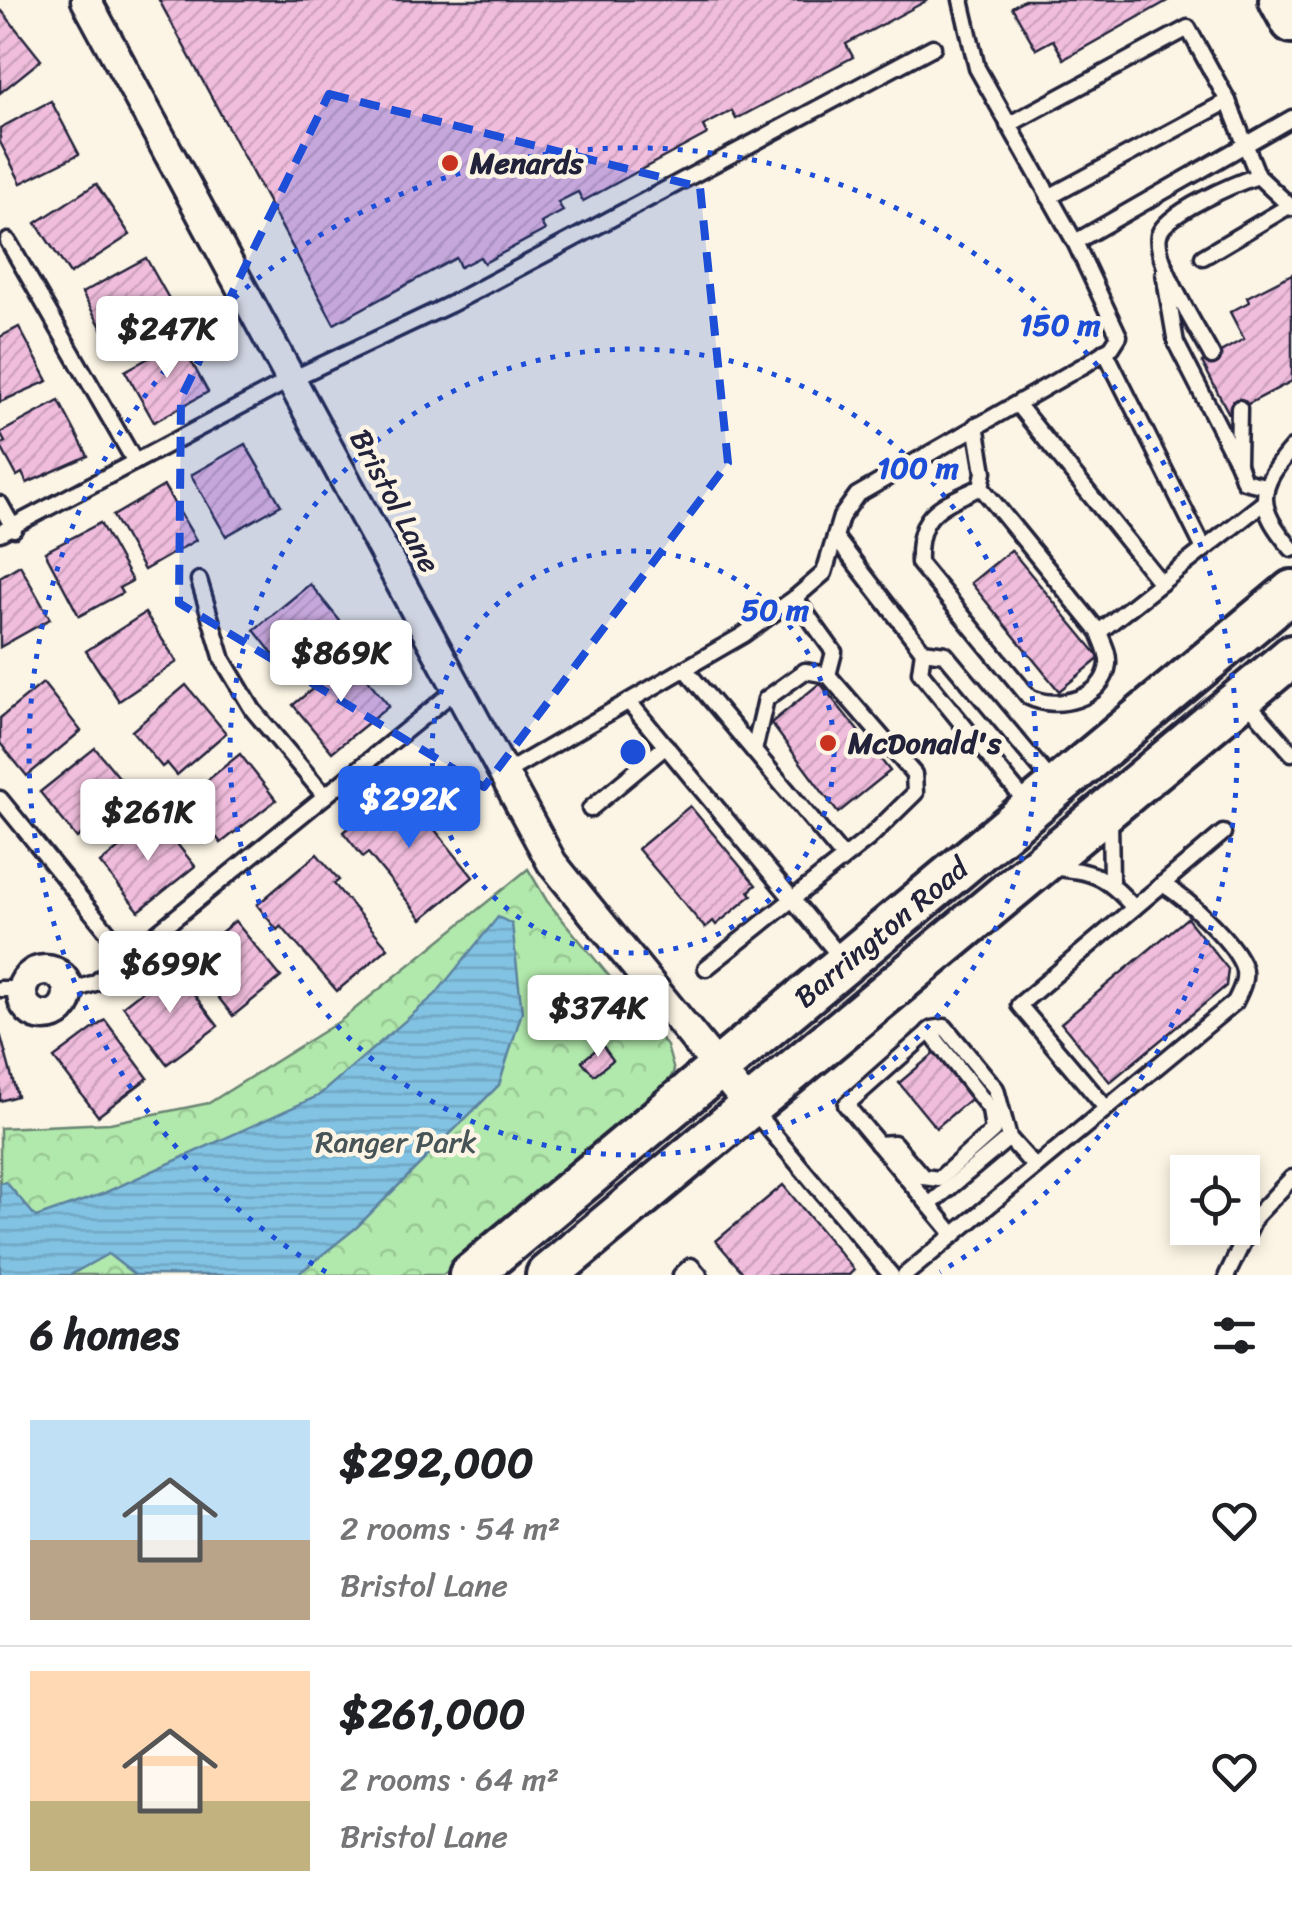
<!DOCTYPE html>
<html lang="en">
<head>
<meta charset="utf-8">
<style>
  body { margin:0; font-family:Sriracha,sans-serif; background:#f2f2f2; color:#202124; height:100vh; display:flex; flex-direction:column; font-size:38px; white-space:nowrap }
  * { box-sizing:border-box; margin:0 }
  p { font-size:32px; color:#757577 }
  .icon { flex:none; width:55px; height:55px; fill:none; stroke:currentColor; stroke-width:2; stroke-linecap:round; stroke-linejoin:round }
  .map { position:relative; height:1275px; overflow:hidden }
  .side { display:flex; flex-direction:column; background:#fff; flex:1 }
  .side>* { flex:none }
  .tools { position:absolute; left:1170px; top:1155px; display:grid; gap:20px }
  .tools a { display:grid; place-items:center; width:90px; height:90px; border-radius:0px; background:#fff; box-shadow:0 5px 15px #0003; font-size:50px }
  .price { position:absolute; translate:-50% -85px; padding:0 22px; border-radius:10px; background:#fff; color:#222; font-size:32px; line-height:65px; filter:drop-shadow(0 2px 5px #0008) }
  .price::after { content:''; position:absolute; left:50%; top:60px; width:30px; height:22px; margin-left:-15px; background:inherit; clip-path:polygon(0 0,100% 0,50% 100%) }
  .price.active { background:#2563eb; color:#fff }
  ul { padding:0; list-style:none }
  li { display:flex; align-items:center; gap:30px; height:250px; padding:0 30px }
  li+li { border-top:2px solid #e0e0e0 }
  li span { display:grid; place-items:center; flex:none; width:280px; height:200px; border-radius:0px; color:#555 }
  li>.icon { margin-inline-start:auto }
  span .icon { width:120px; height:120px; fill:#fffc; stroke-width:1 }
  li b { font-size:42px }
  h2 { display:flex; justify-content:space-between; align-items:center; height:120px; padding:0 30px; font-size:42px }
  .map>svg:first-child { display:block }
  .forest { fill:url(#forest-crowns); stroke:#6a8573; stroke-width:2.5 }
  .water { fill:url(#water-rules); stroke:#5c829f; stroke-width:2.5 }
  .building { fill:url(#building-hatch); stroke:#22223b; stroke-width:2.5 }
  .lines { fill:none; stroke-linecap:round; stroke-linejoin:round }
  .lane-casing { stroke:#22223b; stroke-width:21 }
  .street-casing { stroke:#22223b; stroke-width:35 }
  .secondary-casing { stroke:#22223b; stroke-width:48 }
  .lane { stroke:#fcf5e5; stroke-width:14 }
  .street { stroke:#fcf5e5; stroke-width:28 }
  .secondary { stroke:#fcf5e5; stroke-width:40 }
  .marked { fill:#1d4ed8; fill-opacity:0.2; stroke:#1d4ed8; stroke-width:8; stroke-dasharray:20 12; stroke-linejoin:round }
  .ring { fill:none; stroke:#1d4ed8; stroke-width:5; stroke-dasharray:5 10 }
  .poi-dot { fill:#c8321e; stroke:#fcf5e5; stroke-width:4 }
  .labels { text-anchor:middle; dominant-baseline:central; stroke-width:9; stroke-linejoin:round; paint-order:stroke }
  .poi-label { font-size:30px; font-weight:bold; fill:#22223b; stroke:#fcf5e5; text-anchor:start }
  .street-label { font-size:30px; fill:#22223b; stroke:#fcf5e5 }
  .park-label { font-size:30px; fill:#465457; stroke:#fcf5e5 }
  .centre { fill:#1d4ed8; stroke:#fcf5e5; stroke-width:5 }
  .ring-label { font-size:30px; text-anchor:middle; font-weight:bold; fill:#1d4ed8; stroke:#fcf5e5; stroke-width:9; stroke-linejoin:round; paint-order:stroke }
</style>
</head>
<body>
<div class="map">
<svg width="1292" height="1275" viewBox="0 0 1292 1275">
  <defs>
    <pattern id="forest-crowns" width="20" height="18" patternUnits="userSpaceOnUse" patternTransform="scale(2.5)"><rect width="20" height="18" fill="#b1e8ab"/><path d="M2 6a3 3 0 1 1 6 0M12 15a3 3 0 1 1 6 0" fill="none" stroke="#98c794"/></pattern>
    <pattern id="water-rules" width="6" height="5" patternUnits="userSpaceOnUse" patternTransform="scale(2.5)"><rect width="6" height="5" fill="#82c2e2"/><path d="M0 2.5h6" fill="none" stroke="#70a6c3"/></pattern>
    <pattern id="building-hatch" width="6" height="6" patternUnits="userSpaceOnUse" patternTransform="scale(2.5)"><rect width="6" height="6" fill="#f0bddc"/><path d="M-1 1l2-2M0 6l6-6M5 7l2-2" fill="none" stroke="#cea2be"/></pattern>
  </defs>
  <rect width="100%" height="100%" fill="#fcf5e5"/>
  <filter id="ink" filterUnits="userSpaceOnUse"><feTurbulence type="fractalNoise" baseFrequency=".01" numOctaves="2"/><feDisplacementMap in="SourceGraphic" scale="20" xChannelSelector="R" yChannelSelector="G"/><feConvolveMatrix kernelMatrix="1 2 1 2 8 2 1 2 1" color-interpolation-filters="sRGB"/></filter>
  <g filter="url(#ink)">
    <path class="forest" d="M 528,869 L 547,901 L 667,1046 L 674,1071 L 663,1092 L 443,1275 L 0,1275 L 0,1128 L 110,1123 L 209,1103 L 340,1021 Z"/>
    <path class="water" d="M 498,917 L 512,924 L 522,1012 L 499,1085 L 357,1227 L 297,1275 L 135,1275 L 108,1254 L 70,1275 L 0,1275 L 0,1183 L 6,1182 L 36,1217 L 102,1194 L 318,1096 L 435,995 Z"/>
    <g class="building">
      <path d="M 159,0 L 928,0 L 846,44 L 853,57 L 736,119 L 732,111 L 703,126 L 707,134 L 583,201 L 578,192 L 558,202 L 563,211 L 541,223 L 545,230 L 484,263 L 480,257 L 460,267 L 456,258 L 334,324 Z"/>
      <path d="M 1024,0 L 1169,0 L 1064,59 L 1053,40 L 1036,49 L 1012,7 Z"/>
      <path d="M 2,11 L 41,60 L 0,93 L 0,13 Z"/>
      <path d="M 51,101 L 79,154 L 21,183 L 0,142 L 0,128 Z"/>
      <path d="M 96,184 L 130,235 L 70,274 L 36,223 Z"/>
      <path d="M 146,258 L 177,313 L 113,348 L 82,293 Z"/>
      <path d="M 1292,274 L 1292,381 L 1229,414 L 1202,362 L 1244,339 L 1230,312 L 1249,302 L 1247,297 Z"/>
      <path d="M 19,327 L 48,381 L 0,402 L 0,337 Z"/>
      <path d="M 180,341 L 208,392 L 154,422 L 125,371 Z"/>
      <path d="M 59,401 L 88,456 L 27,483 L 22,473 L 17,476 L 0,445 L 5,442 L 0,433 Z"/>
      <path d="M 245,444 L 281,505 L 226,536 L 191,475 Z"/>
      <path d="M 164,486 L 196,540 L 144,570 L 113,516 Z"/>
      <path d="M 100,523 L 132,581 L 119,588 L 122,593 L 79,616 L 45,552 Z"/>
      <path d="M 1011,550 L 1100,658 L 1059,691 L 971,583 Z"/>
      <path d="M 20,565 L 50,619 L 0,647 L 0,577 Z"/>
      <path d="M 310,584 L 349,632 L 292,678 L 254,630 Z"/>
      <path d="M 145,613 L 177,662 L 119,701 L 86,651 Z"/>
      <path d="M 350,658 L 389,706 L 332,752 L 293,705 Z"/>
      <path d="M 43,683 L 81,731 L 27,776 L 0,743 L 0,718 Z"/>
      <path d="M 820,683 L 890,771 L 838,813 L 771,723 Z"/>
      <path d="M 186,685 L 226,733 L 177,775 L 167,763 L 162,767 L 132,731 Z"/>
      <path d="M 95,748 L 132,793 L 77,838 L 40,792 Z"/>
      <path d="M 240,754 L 276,800 L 221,843 L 185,798 Z"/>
      <path d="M 404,782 L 423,806 L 419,810 L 473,877 L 422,919 L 368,853 L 363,857 L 343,832 Z"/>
      <path d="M 690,806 L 756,885 L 749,891 L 752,895 L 716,925 L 713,921 L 705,928 L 638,849 Z"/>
      <path d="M 156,818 L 195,866 L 139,911 L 100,863 Z"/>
      <path d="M 317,854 L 339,880 L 334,884 L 388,948 L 337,991 L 281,926 L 277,930 L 257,905 Z"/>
      <path d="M 1187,918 L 1228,969 L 1226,986 L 1110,1082 L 1061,1023 Z"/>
      <path d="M 235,921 L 281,977 L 233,1016 L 188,959 Z"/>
      <path d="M 173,967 L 218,1026 L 167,1064 L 123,1006 Z"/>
      <path d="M 105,1020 L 148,1078 L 98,1116 L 54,1058 Z"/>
      <path d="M 0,1033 L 17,1096 L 0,1101 Z"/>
      <path d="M 602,1045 L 613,1060 L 594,1075 L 582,1061 Z"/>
      <path d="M 937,1051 L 975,1095 L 936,1128 L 899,1083 Z"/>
      <path d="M 783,1185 L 854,1270 L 849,1275 L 745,1275 L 716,1241 Z"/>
    </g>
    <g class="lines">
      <defs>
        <g id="lane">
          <path d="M 1228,101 L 1258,176 L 1292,208"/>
          <path d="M 1008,125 L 1188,28 L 1228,101 L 1049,197"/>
          <path d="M 8,241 L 135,462"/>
          <path d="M 1075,242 L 1292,118"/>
          <path d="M 1203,257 L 1289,206"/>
          <path d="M 1164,273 L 1176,343 L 1238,464"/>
          <path d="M 1105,351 L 1204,549"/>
          <path d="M 1212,356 C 1199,331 1153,260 1159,235 C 1165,213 1236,183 1258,176"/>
          <path d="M 1017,404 L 1161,583 L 1263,503"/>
          <path d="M 1239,408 L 1238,464 L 1244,481 L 1265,486"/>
          <path d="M 976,425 L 984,472 L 981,487 L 1099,632 C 1103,643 1109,653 1108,664 C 1104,699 1057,711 1029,697 L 919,563 C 917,512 940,506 981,487"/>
          <path d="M 1292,448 C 1255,490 1257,508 1292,549"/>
          <path d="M 0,504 L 14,529"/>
          <path d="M 0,533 L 292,379 L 451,304 L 933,47"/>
          <path d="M 835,537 L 923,651 L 945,654 L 1053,783"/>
          <path d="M 199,580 L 223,660 L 253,710 L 325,796"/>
          <path d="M 795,598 L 834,652 L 828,675"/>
          <path d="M 1099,632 L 1161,583"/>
          <path d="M 923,651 L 920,672 L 1029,806"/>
          <path d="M 685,669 L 843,857"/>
          <path d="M 1246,701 L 1292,753"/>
          <path d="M 629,702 L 842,959"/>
          <path d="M 505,773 L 743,635 L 795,598 L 824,573 L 841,517 L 857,495 L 1086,364 L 1112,347 L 1119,336 L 1075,242 L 977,68 L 961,0"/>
          <path d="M 0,799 L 128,957"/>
          <path d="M 590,809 L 666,746"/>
          <path d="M 1110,818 L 1111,881"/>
          <path d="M 1050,867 C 1093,872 1105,874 1134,908"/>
          <path d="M 706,968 L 869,838 L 915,793 L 914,774 L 828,675 L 805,671 L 766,699 L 754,751"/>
          <path d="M 0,989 L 23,989"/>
          <path d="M 68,992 L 95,983 L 458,688"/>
          <path d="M 1106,1108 L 1019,1005 L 1223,833"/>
          <path d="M 754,1111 L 891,1275"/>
          <path d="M 878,1144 L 894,1143 L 923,1177 L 939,1179 L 993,1131 L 990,1109 L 929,1031"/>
          <path d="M 929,1205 L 1009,1138"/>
          <path d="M 954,1235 L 846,1105 L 932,1029 L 945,1027 L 996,1089 L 1009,1138 L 1035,1167"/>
          <path d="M 681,1275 L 691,1266 L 699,1275"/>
          <path d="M 905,1275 L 1235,1002 C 1241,990 1248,977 1242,964 C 1231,939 1185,897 1162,884"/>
          <path d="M 1227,1275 L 1255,1217 L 1292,1178"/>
        </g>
        <g id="street">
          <path d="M 86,0 L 552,863 L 750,1107"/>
          <circle cx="45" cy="993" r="23"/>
        </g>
        <g id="secondary">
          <path d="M 1280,0 L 1292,22"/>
          <path id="s1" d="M 470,1275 L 1292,591"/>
          <path d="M 547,1275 L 1292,656"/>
        </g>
      </defs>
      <use href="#lane" class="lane-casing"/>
      <use href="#street" class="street-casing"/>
      <use href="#secondary" class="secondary-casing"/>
      <use href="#lane" class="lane"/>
      <use href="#street" class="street"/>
      <use href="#secondary" class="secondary"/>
    </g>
  </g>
  <path class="marked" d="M 329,94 L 700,187 L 728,463 L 484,787 L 179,603 L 181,398 Z"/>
  <g class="ring">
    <circle cx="633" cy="752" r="201"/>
    <circle cx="633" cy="752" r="403"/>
    <path d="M326 1272A604 604 0 1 1 940 1272"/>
  </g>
  <g class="poi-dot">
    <circle cx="450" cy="163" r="10"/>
    <circle cx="828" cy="743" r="10"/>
  </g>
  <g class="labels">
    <g class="poi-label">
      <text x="470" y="163">Menards</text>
      <text x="848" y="743">McDonald's</text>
    </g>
    <g class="street-label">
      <text transform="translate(395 501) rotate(62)">Bristol Lane</text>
      <text stroke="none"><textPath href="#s1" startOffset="535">Barrington Road</textPath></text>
    </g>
    <g class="park-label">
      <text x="396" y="1142">Ranger Park</text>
    </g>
  </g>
  <circle cx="633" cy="752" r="15" class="centre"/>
  <g class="ring-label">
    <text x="1060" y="335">150 m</text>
    <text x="918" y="478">100 m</text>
    <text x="775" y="620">50 m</text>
  </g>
</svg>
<div class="tools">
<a><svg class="icon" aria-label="locate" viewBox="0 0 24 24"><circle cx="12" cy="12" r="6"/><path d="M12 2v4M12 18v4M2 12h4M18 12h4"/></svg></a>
</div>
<b class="price" style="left:167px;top:381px">$247K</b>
<b class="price" style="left:341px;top:705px">$869K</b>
<b class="price active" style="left:409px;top:851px">$292K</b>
<b class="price" style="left:148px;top:864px">$261K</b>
<b class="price" style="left:170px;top:1016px">$699K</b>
<b class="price" style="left:598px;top:1060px">$374K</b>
</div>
<section class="side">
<h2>6 homes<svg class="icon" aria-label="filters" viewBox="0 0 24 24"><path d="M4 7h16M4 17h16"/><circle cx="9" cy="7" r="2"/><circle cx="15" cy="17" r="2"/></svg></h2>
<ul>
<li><span style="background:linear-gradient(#bfe0f5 60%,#b9a48a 0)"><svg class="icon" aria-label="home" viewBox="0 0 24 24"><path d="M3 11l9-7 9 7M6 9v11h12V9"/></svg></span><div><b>$292,000</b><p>2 rooms · 54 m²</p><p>Bristol Lane</p></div><svg class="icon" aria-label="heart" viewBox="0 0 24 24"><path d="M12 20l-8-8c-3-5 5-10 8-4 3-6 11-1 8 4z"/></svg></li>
<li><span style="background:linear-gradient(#ffd9b3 65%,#c2b280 0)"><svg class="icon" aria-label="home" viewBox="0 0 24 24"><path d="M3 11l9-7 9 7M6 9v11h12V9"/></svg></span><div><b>$261,000</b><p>2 rooms · 64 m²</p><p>Bristol Lane</p></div><svg class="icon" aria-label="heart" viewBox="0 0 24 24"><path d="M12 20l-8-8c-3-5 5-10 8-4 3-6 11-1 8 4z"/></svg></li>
</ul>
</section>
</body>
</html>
